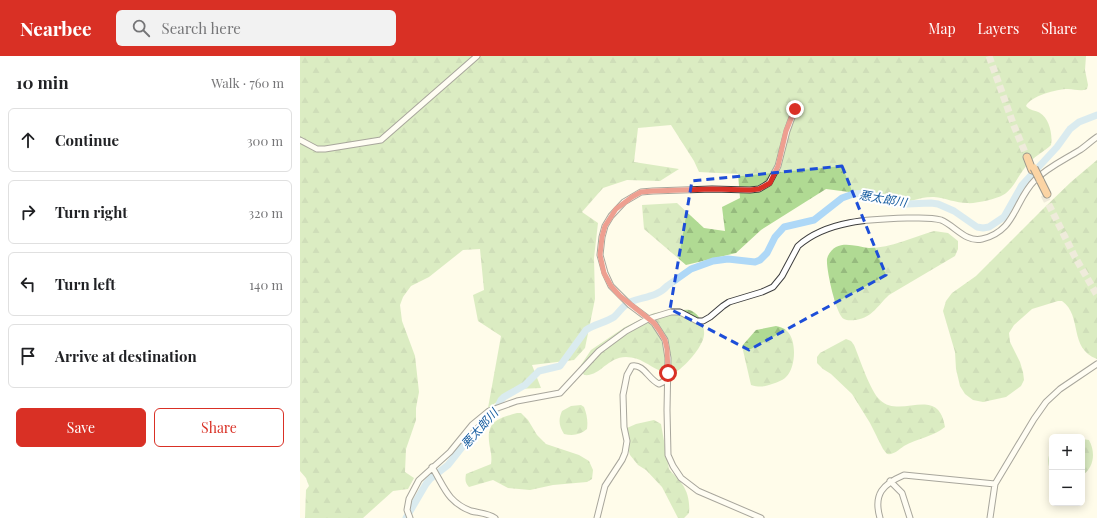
<!DOCTYPE html>
<meta charset="utf-8">
<style>
body{margin:0;font-family:"Playfair Display","Noto Sans JP",serif;background:#f2f2f2;color:#202124}
.controls{position:absolute;right:12px;bottom:12px;display:grid;overflow:hidden;border-radius:6px;box-shadow:0 2px 10px #0003}
.controls button{width:36px;height:36px;display:grid;place-items:center;padding:0;border:0;border-bottom:1px solid #e0e0e0;background:#fff;color:#202124;font:20px sans-serif}
.stop{position:absolute;width:12px;height:12px;margin:-9px;border:3px solid #d93025;border-radius:50%;background:#fff}
.stop.end{background:#d93025;border-color:#fff;box-shadow:0 1px 4px #0008}
.list{margin:0;padding:0;list-style:none}
h2{display:flex;justify-content:space-between;align-items:center;height:52px;margin:0;padding:0 16px;font-size:17px}
h2 small{font-size:13px;font-weight:400;color:#757577}
.list li{display:grid;grid-template-columns:26px 1fr auto;gap:12px;align-items:center;box-sizing:border-box;height:64px;margin:0 8px 8px;padding:0 8px;border:1px solid #e0e0e0;border-radius:6px}
.list b{display:block;font-size:15px;white-space:nowrap}
.list em{font-size:13px;font-style:normal;color:#757577}
.actions{display:flex;gap:8px;padding:12px 16px}
.actions a{flex:1;padding:9px 0;border:1px solid #d93025;border-radius:6px;text-align:center;font-size:14px;color:#d93025}
.actions .main{background:#d93025;color:#fff}
.icon{flex:none;width:22px;height:22px;fill:none;stroke:currentColor;stroke-width:2;stroke-linecap:round;stroke-linejoin:round}
.map{position:relative;flex:none;width:797px;height:462px;overflow:hidden}
header{display:flex;align-items:center;gap:24px;box-sizing:border-box;height:56px;padding:0 20px;background:#d93025;color:#fff}
header strong{font-size:19px}
nav{display:flex;gap:22px;margin-inline-start:auto;font-size:14px}
.search{width:280px;height:36px;background:#f2f2f2;display:flex;align-items:center;gap:10px;box-sizing:border-box;padding:0 14px;border-radius:6px;color:#757577;font-size:15px}
main{display:flex}
aside{flex:1;background:#fff}
.map>svg:first-child{display:block}
.forest{fill:url(#forest-firs)}
.lines{fill:none;stroke-linecap:round;stroke-linejoin:round}
.river{stroke:#aed8f7;stroke-width:7}
.highway-tunnel{stroke:#dbd8c9;stroke-width:7;stroke-dasharray:7 3.5;stroke-linecap:butt}
.minor-casing{stroke:#3f3f3f;stroke-width:7}
.highway-casing{stroke:#1d1d1d;stroke-width:9}
.minor{stroke:#fff;stroke-width:5}
.highway{stroke:#f7a550;stroke-width:7}
.highway-bridge-casing{stroke:#1d1d1d;stroke-width:9;stroke-linecap:butt}
.highway-bridge{stroke:#f7a550;stroke-width:7}
.route{stroke:#d93025;stroke-width:5}
.marked{fill:none;stroke:#1d4ed8;stroke-width:3;stroke-dasharray:8 5;stroke-linejoin:round}
.labels{text-anchor:middle;dominant-baseline:central;stroke-width:4;stroke-linejoin:round;paint-order:stroke}
.water-label{font-size:12px;font-style:italic;fill:#145b9f;stroke:#fff}
</style>
<header>
<strong>Nearbee</strong>
<div class="search"><svg class="icon" aria-label="search" viewBox="0 0 24 24"><circle cx="10" cy="10" r="6"/><path d="M15 15l6 6"/></svg>Search here</div>
<nav><a>Map</a><a>Layers</a><a>Share</a></nav>
</header>
<main>
<aside>
<h2>10 min<small>Walk · 760 m</small></h2>
<ul class="list">
<li><svg class="icon" aria-label="ahead" viewBox="0 0 24 24"><path d="M12 20V5M6 11l6-6 6 6"/></svg><div><b>Continue</b></div><em>300 m</em></li>
<li><svg class="icon" aria-label="right" viewBox="0 0 24 24"><path d="M7 20v-9h11M14 6l5 5-5 5"/></svg><div><b>Turn right</b></div><em>320 m</em></li>
<li><svg class="icon" aria-label="left" viewBox="0 0 24 24"><path d="M17 20v-9H6M10 6l-5 5 5 5"/></svg><div><b>Turn left</b></div><em>140 m</em></li>
<li><svg class="icon" aria-label="arrive" viewBox="0 0 24 24"><path d="M6 21V4h12l-3 4 3 4H6"/></svg><div><b>Arrive at destination</b></div></li>
</ul>
<div class="actions"><a class="main">Save</a><a>Share</a></div>
</aside>
<div class="map">
<svg width="797" height="462" viewBox="0 0 797 462">
<defs>
<pattern id="forest-firs" width="22" height="20" patternUnits="userSpaceOnUse"><rect width="22" height="20" fill="#b0da93"/><path d="M5 1l3.5 6h-7zM16 11l3.5 6h-7z" fill="#96ba7e"/></pattern>
</defs>
<rect width="100%" height="100%" fill="#fffcea"/>
<path class="forest" d="M0,0h786l-1,14 3,15 -1,4c-7,3 -12,0 -19,0 -11,0 -38,7 -42,17 4,5 9,4 14,7 9,5 13,22 11,32 -6,6 -15,10 -21,17 -10,9 -16,27 -27,33 -7,4 -28,9 -36,8 -11,0 -22,-5 -33,-6 -22,-1 -42,17 -62,-2l-46,-6 -65,41 -25,23 -50,12 -42,-36 -2,-24 35,-2 27,25 21,3 -3,-24 18,-9 -2,-24 -39,-2 -5,-11 -23,-36 -33,3 -4,34 45,7 -19,12 -33,-1 -24,8 -21,24 16,11 -4,35 1,41 -10,49 -11,12 -42,5 9,23 -25,1 -28,19 13,-72 -23,-15 -5,-26 11,-5 -4,-41 -17,1 -34,27 -18,9 -8,11 -3,8 2,16 13,35 4,36 -3,16v12l-10,29 -1,23 9,6 -6,11 -15,2 -30,27h-58l1,-28 3,-4 -3,-8 -6,-7z
M797,104v199c-29,-11 -14,-43 -35,-58h-4l-26,8 -18,16 -5,8 1,9 10,20 3,10 1,8 -3,6 -15,11 -23,5 -10,-2 -8,-6 -5,-8 -4,-17 -1,-17 -12,-41 3,-10 6,-8 24,-17 69,-69 26,-25z
M634,175l14,2 10,8v8l-3,7 -66,39c-11,10 -16,22 -33,25 -3,0 -9,1 -12,-1 -8,-4 -18,-50 -17,-60 1,-5 5,-10 9,-12 10,-5 23,0 33,1 22,0 44,-11 65,-17z
M380,254c4,0 9,-1 12,1 8,4 13,15 12,24 -1,12 -20,33 -31,39 -4,-2 -8,-2 -12,-3 -13,-5 -20,-14 -35,-14 -19,0 -26,20 -42,18l-3,-5v-5l10,-15 34,-23 29,-14z
M476,270c4,1 8,2 11,5 10,9 9,37 -1,46 -4,4 -11,6 -17,8 -6,2 -11,2 -18,0l-9,-39 14,-16z
M546,283l5,2 3,4c6,14 16,46 26,55 21,20 58,-16 65,27 -10,9 -29,12 -41,19 -6,4 -10,9 -17,8l-4,-5 -13,-26 -18,-29 -21,-20 -8,-5 -6,-6v-6l3,-4z
M281,349l3,2c3,8 4,14 3,22 -7,6 -14,7 -23,5 -5,-8 -6,-14 -2,-23l9,-5z
M217,357h4l7,7 9,15 9,9 33,11 10,6 4,9 -1,9 -5,3 -34,3 -23,5 -22,-2 -15,-8 -24,7c-4,-4 -4,-8 -3,-13l25,-10c1,-6 0,-11 -1,-16 -5,-26 6,-29 27,-35z
M354,364l7,4 8,45c4,6 10,9 13,15 6,8 8,19 7,29l-5,5h-6l-16,-31 -16,-17 -8,-5 -8,-10 -5,-16 2,-11 9,-4z
M782,383l7,1c7,13 5,27 -7,36z
M752,394v24c-4,-7 -6,-17 0,-24z"/>
<g class="lines">
<path class="river" d="M106,462l20,-34 4,-5 18,-14 22,-28 25,-24 6,-13 3,-3 21,-12 14,-14 21,-5 26,-36c8,-6 19,-7 28,-13 6,-5 9,-12 16,-15 11,-5 28,-5 37,-16l24,-17 22,-8 15,-2 27,3 5,-2 7,-7 8,-16 9,-10 30,-7 28,-22 11,-4 15,-1 20,9 6,1 13,1 24,-1 7,1 16,7 23,16 6,1 6,-1 15,-10 18,-32 35,-38 13,-18 9,-7 18,-7"/>
<path class="highway-tunnel" d="M689,0l25,70 13,31
M744,139l31,62 22,38"/>
<g class="minor-casing">
<path id="minor" d="M0,84l17,9h8l56,-9 96,-84
M132,411c12,19 15,35 39,44 8,2 17,2 24,7
M590,425l12,12 8,25
M110,462l-3,-8 2,-11 10,-19 31,-28 22,-27 17,-14 28,-10 43,-8 39,-42 27,-20 22,-12 23,-7h9l17,9h6l7,-4 13,-11 6,-4 33,-10 11,-5 9,-11 16,-30c29,-26 74,-27 110,-28 11,0 23,-1 33,2 13,5 25,23 41,19 34,-8 32,-38 53,-59 13,-13 29,-20 45,-30 6,-4 11,-9 17,-13
M297,462l8,-32 17,-26 3,-7 2,-12 -3,-14 -1,-32 4,-20 5,-9c12,-2 16,13 27,18l4,-2 4,-8
M461,462l-63,-27 -17,-13 -8,-12 -5,-11 -1,-45 1,-52 -3,-18 -11,-17 -24,-18 -19,-19 -6,-13 -5,-18 2,-18 3,-11 6,-10 13,-14 17,-10 12,-1 59,-2 38,1 9,-1 10,-6 9,-17 9,-35 8,-22
M580,462c-7,-24 3,-34 24,-43l91,9
M690,462l5,-34 39,-65 12,-17 14,-13 37,-25"/>
</g>
<g class="highway-casing">
<path id="highway" d="M727,101l5,13
M740,124l7,14"/>
</g>
<use href="#minor" class="minor"/>
<use href="#highway" class="highway"/>
<g class="highway-bridge-casing">
<path id="highway-bridge" d="M734,112l6,12"/>
</g>
<use href="#highway-bridge" class="highway-bridge"/>
</g>
<g class="lines">
<path class="route" d="M368,317l-1,-24 -2,-9 -6,-10 -5,-7 -34,-27 -9,-10 -7,-13 -4,-18 2,-18 3,-11 11,-17 16,-12 9,-5 12,-1 59,-2 38,1 9,-1 11,-6 8,-17 8,-35 9,-22"/>
</g>
<path d="M0 0H797V462H0ZM542,110l44,109 -137,75 -79,-41 22,-128z" fill="#fffcea" fill-opacity=".55" fill-rule="evenodd"/>
<path class="marked" d="M542,110l44,109 -137,75 -79,-41 22,-128z"/>
<g class="labels">
<g class="water-label">
<text transform="translate(583 142) rotate(10)">悪太郎川</text>
<text transform="translate(179 372) rotate(-48)">悪太郎川</text>
</g>
</g>
</svg>
<div class="controls">
<button>+</button>
<button>−</button>
</div>
<div class="stop" style="left:368px;top:317px"></div>
<div class="stop end" style="left:495px;top:53px"></div>
</div>
</main>
